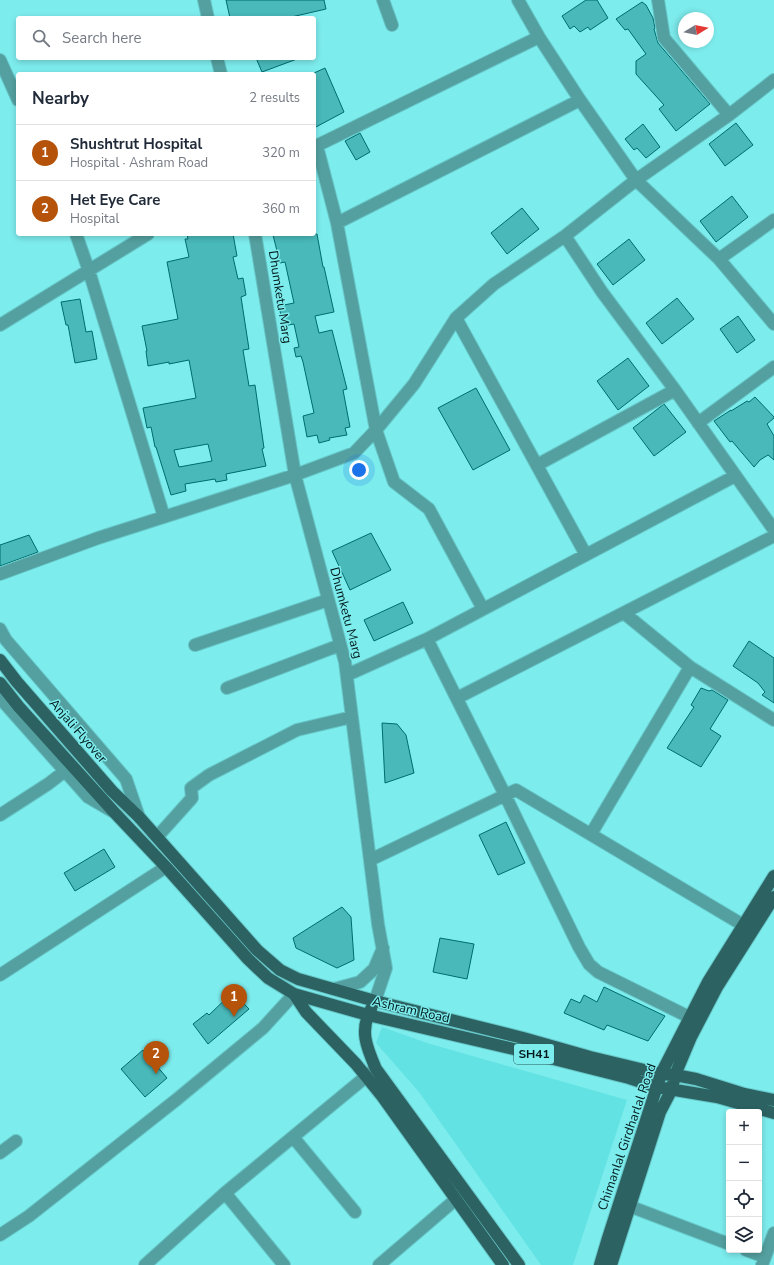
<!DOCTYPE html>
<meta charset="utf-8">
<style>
body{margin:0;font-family:"Nunito Sans",sans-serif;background:#f2f2f3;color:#1f2937}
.controls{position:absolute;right:12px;bottom:12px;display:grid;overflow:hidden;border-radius:4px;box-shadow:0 2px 6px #0003}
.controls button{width:36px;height:36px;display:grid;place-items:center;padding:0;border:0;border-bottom:1px solid #e0e1e3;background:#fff;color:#1f2937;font:20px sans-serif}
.compass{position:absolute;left:678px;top:12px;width:36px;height:36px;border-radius:50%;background:#fff;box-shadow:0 2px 6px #0003;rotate:80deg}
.you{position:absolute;left:359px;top:470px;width:14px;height:14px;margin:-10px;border:3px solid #fff;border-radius:50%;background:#1a73e8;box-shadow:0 0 0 6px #1a73e833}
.badge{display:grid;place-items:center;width:26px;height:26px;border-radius:50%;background:#b45309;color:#fff;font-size:13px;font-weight:700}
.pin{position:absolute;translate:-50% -33px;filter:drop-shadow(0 1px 2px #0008)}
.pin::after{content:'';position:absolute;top:21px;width:14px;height:12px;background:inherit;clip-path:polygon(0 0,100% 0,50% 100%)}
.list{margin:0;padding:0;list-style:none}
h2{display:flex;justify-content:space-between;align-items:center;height:52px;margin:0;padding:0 16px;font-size:17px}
h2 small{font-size:13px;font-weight:400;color:#747a83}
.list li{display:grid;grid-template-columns:26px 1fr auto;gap:12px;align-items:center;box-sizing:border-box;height:56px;padding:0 16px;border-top:1px solid #e0e1e3}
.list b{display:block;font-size:15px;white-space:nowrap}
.list p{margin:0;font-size:13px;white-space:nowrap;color:#747a83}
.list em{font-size:13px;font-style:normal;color:#747a83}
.icon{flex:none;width:22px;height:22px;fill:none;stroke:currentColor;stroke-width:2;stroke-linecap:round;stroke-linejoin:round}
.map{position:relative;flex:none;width:774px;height:1265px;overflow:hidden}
.search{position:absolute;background:#fff;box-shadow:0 2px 6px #0003;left:16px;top:16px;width:300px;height:44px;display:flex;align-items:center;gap:10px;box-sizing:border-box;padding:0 14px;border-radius:4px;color:#747a83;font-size:15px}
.panel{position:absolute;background:#fff;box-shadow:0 2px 6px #0003;left:16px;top:72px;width:300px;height:164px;border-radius:4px}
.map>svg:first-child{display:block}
.built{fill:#63e2e4}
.building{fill:#49b9ba;stroke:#006c6d;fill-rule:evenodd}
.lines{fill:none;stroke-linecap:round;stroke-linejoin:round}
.minor-casing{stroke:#67c6c7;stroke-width:14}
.major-casing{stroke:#67c6c7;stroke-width:14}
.minor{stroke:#54a0a0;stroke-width:12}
.major{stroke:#2c6262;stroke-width:12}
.labels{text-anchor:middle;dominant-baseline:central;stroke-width:3;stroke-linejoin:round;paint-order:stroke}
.shield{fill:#7deced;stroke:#27595a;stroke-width:1}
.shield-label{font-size:12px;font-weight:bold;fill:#021a1b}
.street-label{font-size:13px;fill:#021a1b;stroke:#7deced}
</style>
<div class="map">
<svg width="774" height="1265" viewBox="0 0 774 1265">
<rect width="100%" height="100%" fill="#7deced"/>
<path class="built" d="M382,1027l45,16 200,57 -54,165h-32l-122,-173 -43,-49z"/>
<path class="building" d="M226,0h98l2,9 -39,9h-57z
M586,0h11l11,18 -18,12 -2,-3 -8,5 -6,-6 -4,3 -8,-13z
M642,2l4,3 7,13 2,10 -1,1 4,14 52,61 -34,27 -17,-22 5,-4 -28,-31v-13l10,-7 -18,-25 -3,1 -9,-11z
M256,58h41v1l-35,13z
M325,68l19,44 -30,16v-55z
M736,123l17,22 -28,21 -16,-22z
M643,124l17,23 -14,11 -9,-10 -3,2 -9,-11z
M360,133l10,19 -14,8 -11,-19z
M732,196l16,21 -32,25 -16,-21z
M522,208l17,21 -32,25 -16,-21z
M187,234h46l4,22 -4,1 5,22 5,-1 3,17 -5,2 8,52 -6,1 6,36 6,-1 9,63 -2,1 4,17 -40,8 1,6 -11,2 -1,-3 -30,5 1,7 -15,4 -15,-48h-1l-4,-20 -4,1 -4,-20 53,-10 -7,-38 -20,4v-2l-21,4 -2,-15h1l-5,-25 36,-7 -11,-57 22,-5 -4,-18h3zM208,444l4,17 -33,6 -5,-17z
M278,234h39l6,33h1l10,45 -19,4 4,17 13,-3 15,59 -4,1 7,37 -5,1 2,7 -18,3 1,2 -11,3 -2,-8 -10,2 -4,-21 11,-3 -11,-51 -2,-6 -5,1 -2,-9 5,-1 -5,-23 -11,2 -4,-20 15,-3 -9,-41 -5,1 -7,-28z
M629,239l16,21 -32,25 -16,-21z
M677,298l17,21 -32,25 -16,-21z
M80,299l6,33 6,-1 5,28 -22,4 -7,-38h-2l-5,-23z
M738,316l17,24 -18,13 -17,-24z
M628,358l21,28 -31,24 -21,-29z
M476,388l34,62 -37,20 -35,-62z
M755,397l19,20v1l-7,6 7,12v24l-6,-5 -8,5 -6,7 -22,-26 -2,1 -16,-21 17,-11v1l16,-10 2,1z
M664,404l22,28 -32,24 -21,-28z
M371,533l20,37 -41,20 -18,-39z
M29,535l9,17 -38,14v-21z
M403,602l10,21 -39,18 -10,-21z
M749,641l25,17v45l-12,-8 3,-3 -7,-9 -25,-17z
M701,688l8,3 3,-1 16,10 -18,29 11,7 -20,31 -34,-19 27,-41 -3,-2z
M382,723l15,1 9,11 8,38 -29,10z
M506,822l19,41 -27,12 -19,-40z
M104,849l11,18 -40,24 -11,-18z
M342,907l9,10 3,43 -17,8 -41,-20 -3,-10z
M440,938l34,6 -7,35 -34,-7z
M604,987l61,29 -17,25 -41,-16 -3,5 -40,-17 7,-14 9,4 4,-8 13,7z
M233,992l16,17 -41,35 -15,-20 14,-11 2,2z
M143,1050l24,28 -22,19 -24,-28z"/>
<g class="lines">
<g class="minor-casing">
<path id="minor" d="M204,0l4,18
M383,0l9,25
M518,0l21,37 41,63 56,80 83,79 55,65
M658,0l6,38 65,77
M217,58l4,16
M0,60l18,40
M317,146l20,77 39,207 18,52 35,27 54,100
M314,147l225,-110
M337,223l243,-123
M76,234l13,37 75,246
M255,234l40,241 50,187 33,262 8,44 -11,33
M565,236l37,56 73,98 99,140
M719,259l55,-39
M456,318l130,237
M0,325l148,-91
M698,423l76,-56
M537,465l138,-75
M0,574l98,-36 197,-63 59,-22 22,-23 38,-46 42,-66 38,-34 71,-48 71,-56 93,-65 45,-35
M624,613l66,54
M0,629l6,11 120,139 13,38
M195,645l133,-45
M347,675l80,-36
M227,688l113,-43
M0,698l88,99 24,14
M457,698l317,-162
M0,815l48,-31 17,-13
M591,834l99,-167 84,53
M157,837l35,-39 -1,-10 18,-13 88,-45 55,-13
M370,860l146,-70 227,135
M0,975l166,-108
M334,989l26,-7 14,-13 9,-21
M689,1017l-91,-45 -9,-8 -10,-17 -74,-152 -78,-156 308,-163
M293,1137l62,75
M0,1153l16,-12
M225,1193l59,72
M629,1206l100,38
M0,1235l29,-19 147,-116 87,-72 31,-34
M746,1250l19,7
M145,1265l80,-72 149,-123
M379,1265l76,-65
M762,1265l12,-32"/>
</g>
<g class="major-casing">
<path id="major" d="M0,660l17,22 95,109 27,26 118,133 23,20 18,9 77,22 148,37 67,19 71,17 14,1 21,4 48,15 30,6
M0,683l19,24 94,104 53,56 82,92 20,19 26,16 74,21 150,35 111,28 28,9 60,10 57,16
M294,994l12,18 50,52 26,32 121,169
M371,1009c-12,22 -4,39 5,60l143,196
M600,1265l8,-27 53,-164 47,-92 66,-106
M611,1265l49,-153 12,-23 3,-14 16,-38 26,-50 57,-90"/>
</g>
<use href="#minor" class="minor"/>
<use href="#major" class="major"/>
</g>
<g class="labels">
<rect class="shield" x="514" y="1044" width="40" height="20" rx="3"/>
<g class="shield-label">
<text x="534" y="1054">SH41</text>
</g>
<g class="street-label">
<text transform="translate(280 297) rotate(81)">Dhumketu Marg</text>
<text transform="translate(346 613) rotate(75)">Dhumketu Marg</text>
<text transform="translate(78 731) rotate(49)">Anjali Flyover</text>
<text transform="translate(411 1010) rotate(13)">Ashram Road</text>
<text transform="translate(627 1137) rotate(-71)">Chimanlal Girdharlal Road</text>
</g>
</g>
</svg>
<div class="controls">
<button>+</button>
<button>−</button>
<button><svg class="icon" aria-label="locate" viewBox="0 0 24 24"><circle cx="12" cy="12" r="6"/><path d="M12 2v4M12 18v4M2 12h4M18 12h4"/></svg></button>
<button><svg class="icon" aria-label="layers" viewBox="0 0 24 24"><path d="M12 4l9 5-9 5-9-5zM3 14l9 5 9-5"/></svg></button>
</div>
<svg class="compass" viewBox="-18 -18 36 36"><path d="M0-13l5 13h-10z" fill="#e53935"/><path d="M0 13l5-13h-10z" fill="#747a83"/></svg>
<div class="you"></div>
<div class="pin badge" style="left:234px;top:1017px">1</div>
<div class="pin badge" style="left:156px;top:1074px">2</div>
<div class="search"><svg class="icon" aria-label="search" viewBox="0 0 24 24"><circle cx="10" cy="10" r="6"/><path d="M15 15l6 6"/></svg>Search here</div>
<section class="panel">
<h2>Nearby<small>2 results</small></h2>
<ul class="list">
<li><span class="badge">1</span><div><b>Shushtrut Hospital</b><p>Hospital · Ashram Road</p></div><em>320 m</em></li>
<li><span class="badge">2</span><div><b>Het Eye Care</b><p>Hospital</p></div><em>360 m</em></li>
</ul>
</section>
</div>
